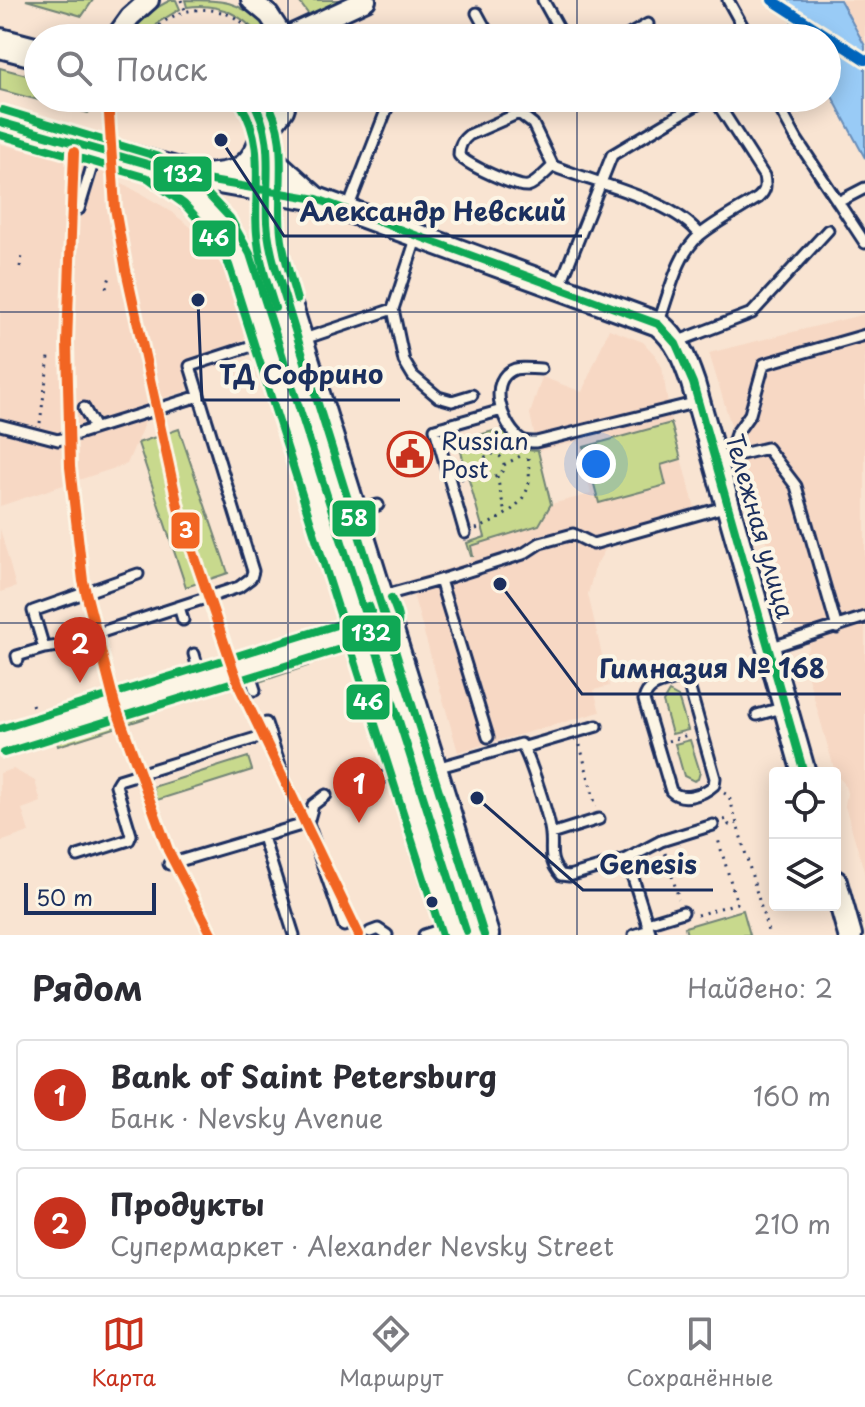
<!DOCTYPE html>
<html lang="ru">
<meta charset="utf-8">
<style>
body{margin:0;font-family:"Playpen Sans",sans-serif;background:#f7f7f7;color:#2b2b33}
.controls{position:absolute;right:24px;bottom:24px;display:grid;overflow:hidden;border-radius:8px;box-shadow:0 4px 20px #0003}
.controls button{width:72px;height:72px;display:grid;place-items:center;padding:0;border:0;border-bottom:2px solid #e1e1e2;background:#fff;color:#2b2b33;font:40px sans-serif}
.scale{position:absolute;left:24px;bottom:20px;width:132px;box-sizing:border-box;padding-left:8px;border:4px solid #1b2f5e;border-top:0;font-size:22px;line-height:28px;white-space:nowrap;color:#1b2f5e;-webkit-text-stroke:6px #fcf5e5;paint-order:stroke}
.you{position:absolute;left:596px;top:464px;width:28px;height:28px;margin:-20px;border:6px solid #fff;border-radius:50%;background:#1a73e8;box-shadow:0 0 0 12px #1a73e833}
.badge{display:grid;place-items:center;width:52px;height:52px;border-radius:50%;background:#c8321e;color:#fff;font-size:26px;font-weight:700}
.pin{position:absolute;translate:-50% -66px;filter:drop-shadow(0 2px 4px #0008)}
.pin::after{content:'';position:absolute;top:42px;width:28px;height:24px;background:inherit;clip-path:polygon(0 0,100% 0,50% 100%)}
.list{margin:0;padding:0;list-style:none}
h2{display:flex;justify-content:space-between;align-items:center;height:104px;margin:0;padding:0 32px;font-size:34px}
h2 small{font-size:26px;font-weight:400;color:#7c7c81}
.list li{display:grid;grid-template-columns:52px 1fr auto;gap:24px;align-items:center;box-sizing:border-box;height:112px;margin:0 16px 16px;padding:0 16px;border:2px solid #e1e1e2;border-radius:8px}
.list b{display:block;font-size:30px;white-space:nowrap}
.list p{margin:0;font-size:26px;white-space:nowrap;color:#7c7c81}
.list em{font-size:26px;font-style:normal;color:#7c7c81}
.icon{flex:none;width:44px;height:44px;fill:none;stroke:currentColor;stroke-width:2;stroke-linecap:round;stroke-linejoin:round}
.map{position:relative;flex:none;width:865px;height:935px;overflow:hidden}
.search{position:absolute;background:#fff;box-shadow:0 4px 20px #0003;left:24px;right:24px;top:24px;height:88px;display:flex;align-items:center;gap:20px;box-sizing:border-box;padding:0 28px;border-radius:44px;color:#7c7c81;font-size:30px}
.sheet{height:360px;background:#fff}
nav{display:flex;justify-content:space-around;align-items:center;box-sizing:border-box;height:112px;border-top:2px solid #e1e1e2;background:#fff;font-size:22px;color:#7c7c81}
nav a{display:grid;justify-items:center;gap:4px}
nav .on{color:#c8321e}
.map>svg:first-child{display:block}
.built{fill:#f7d8c4}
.green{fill:#c8d98d;stroke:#728476;stroke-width:2}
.water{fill:#99cbf6;stroke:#678db9;stroke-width:2}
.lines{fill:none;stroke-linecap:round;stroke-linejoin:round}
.service-casing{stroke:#1b2f5e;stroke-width:15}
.minor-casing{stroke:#1b2f5e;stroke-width:24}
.tertiary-casing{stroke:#1b2f5e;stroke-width:28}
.primary-casing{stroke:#1b2f5e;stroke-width:34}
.path{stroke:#1b2f5e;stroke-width:3;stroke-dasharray:2 6;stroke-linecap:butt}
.service{stroke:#fcf5e5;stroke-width:9}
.minor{stroke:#fcf5e5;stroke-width:18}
.tertiary{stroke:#fcf5e5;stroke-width:22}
.primary{stroke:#fcf5e5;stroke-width:28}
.bus-1-casing{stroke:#fcf5e5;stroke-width:14}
.bus-2-casing{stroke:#fcf5e5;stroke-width:14}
.bus-3-casing{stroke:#fcf5e5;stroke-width:14}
.bus-1{stroke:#10a855;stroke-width:8}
.bus-2{stroke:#10a855;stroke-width:8}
.bus-3{stroke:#10a855;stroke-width:8}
.metro-1-casing{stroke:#fcf5e5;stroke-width:16}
.metro-2-casing{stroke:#fcf5e5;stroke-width:16}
.metro-1{stroke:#f26522;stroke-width:10}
.metro-2{stroke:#0065bd;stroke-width:10}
.grid{fill:none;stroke:#1b2f5e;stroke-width:2;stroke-opacity:0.55}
.bus-dot{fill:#1b2f5e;stroke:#fcf5e5;stroke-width:3}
.labels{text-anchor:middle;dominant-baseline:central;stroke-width:8;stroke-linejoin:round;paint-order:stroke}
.poi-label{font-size:24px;fill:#1b2f5e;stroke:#fcf5e5;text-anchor:start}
.street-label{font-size:24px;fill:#1b2f5e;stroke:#fcf5e5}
.leader{fill:none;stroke:#1b2f5e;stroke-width:3}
.callout-dot{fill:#1b2f5e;stroke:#fcf5e5;stroke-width:3}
.callout-label{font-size:26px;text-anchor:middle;font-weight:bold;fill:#1b2f5e;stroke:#fcf5e5;stroke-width:8;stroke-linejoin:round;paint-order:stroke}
.line-badge{stroke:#fcf5e5;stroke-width:3}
.badge-label{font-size:22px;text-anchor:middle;font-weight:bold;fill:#fff}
</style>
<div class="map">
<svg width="865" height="935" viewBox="0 0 865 935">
<rect width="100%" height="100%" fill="#f9e4d2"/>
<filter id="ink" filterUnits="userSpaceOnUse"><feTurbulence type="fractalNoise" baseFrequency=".0125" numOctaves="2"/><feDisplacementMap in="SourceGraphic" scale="16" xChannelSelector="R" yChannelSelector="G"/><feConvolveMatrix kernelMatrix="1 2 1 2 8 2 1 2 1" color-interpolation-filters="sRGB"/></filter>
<g filter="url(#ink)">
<path class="built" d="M840,0h25v46z
M0,144l92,22 74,42 35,27 25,33 21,71 -50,18 -10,34 -33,10 -27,63 -127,42z
M865,314v560l-20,-68 2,-13 -3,-10 -8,-8 -34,-119 7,-8 -6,-19 -11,-3 -83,-273z
M609,329l34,13 12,13 7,12 9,56 28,99 -93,26 -11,19 -7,27 21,92 -15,4 6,22 -142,40 -49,-172 58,-17 6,-7 -2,-10 60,-18 8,-3 12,-21 40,-10 -13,-53 -40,10 -8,-37 12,-37 40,15z
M0,529l16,58 -16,5z
M13,769l22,12 6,21 -19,7 7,23 -29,10v-69z"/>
<path class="green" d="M26,0h67l-11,16z
M171,0h5l4,9 -21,13 -12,16h-13c1,-17 22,-31 37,-38z
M185,0c36,0 55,0 80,26l-9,6c-19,-21 -41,-29 -69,-25z
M298,0h44l-33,15z
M0,68l38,10v20h59v6l-9,9 -88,-23z
M671,423l10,36 -20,6 5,20 -67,18 -15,-56z
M179,429l49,144 -42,14 -48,-144z
M493,431l3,2 9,-2c6,17 16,19 33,20l13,53 -12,21 -68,21 2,10h-2l-4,-13 18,-6 -27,-96z
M305,659l3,7 -49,16 -2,-7z
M669,692l9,5 10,33 -16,4 -9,-32z
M146,709l3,8 -91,29 -2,-8z
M690,740l10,32 -2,7 -4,2 -10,-5 -9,-32z
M248,757l4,13 -95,30 -4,-13z
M743,910l7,25h-63l-2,-8z"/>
<path class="water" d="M780,0h60l25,46v112l-38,-71v-49h-27z"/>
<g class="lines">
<g class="service-casing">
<path id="service" d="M543,0l21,38
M728,0l21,38
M477,13l13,24
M178,38c15,-8 27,-6 43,0
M624,38l24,-14
M774,98l23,42 41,62
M553,166c-7,6 -17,18 -25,20 -11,2 -63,-22 -69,-31 0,-9 3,-15 10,-20l50,-22 14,11 20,42c40,17 122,34 147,69
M865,188l-27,14 27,41
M79,209l17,-56
M347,211l44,-113
M417,236l-24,73 11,52 9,15 25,21 14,4 20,-6
M559,288l53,-133 89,-53 8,-2 7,1 48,75c2,10 2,15 -6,22 -19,12 -41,23 -58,37 -24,20 -31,61 -42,89
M301,340l92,-31
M676,342l76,-29 76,-83
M541,369c-8,0 -19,-2 -26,0 -28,10 -14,53 3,68 5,5 11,5 18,5l162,-40
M84,408l11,20
M0,425l58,15 141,-44
M742,454l25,-6 29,38 41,142
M714,460l14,-3 8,-23 14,-20 14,-50 101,-29
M355,512l23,-7
M465,533l-30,-104 67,-19
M138,574l-105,37 11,37 15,-2 180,-59 12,-9 2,-7 -63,-205 74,-24
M382,596l58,-16
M179,607l4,13
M769,648l96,-31
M194,654l7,25
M18,660l-1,-4 27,-8
M247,665l8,25
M676,679l8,1 5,6 26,92 -1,7c-11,10 -32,17 -43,6l-27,-91c3,-16 19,-17 32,-21z
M757,715l28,-8
M266,723l15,45
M488,737l-48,-157 83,-26 17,-11 33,-9 20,10 135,-38
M525,747l72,-21
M436,768l85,-24c8,10 29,76 30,90 2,17 -4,25 10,41l8,1 58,-17 34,-18 52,-16
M369,782l31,-10
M326,795l-13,10 -5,18 36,103
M551,834l48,-15
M263,837l31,98
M78,856l51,-16 2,-5 -15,-50 3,-5 150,-46
M627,859l24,76
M169,864l139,-41
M647,923l36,-11
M370,932l8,-3 9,6
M424,935l25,-8
M634,935l15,-5"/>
</g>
<g class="minor-casing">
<path id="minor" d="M251,0l18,15 15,23
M115,38l15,-21 19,-17
M284,38l82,-38
M266,134l18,-24 4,-12
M0,742l368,-115"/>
</g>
<g class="tertiary-casing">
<path id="tertiary" d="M268,156l48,43
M213,181l104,18 341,125c20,16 27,36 35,59l111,390
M835,882l15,53"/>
</g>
<g class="primary-casing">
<path id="primary" d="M0,43l38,10
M251,98c27,32 15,85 16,124 1,15 4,30 8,44l209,669
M0,122l200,57c38,-1 54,-7 66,-44
M153,167c41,29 73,57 92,105l210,663"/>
</g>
<path class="path" d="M181,0l4,10
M149,38c24,-38 83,-38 108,0
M20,267l2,-11
M106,288l4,-11
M130,293l3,-8
M40,423l9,-66
M482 465a11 11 0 1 1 22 0a11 11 0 1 1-22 0Z
M504,465l20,-11
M497,476l8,38
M461,479l23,-8
M476,529c20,-7 50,-23 53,-47 1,-8 -1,-18 -1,-26
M32,704l4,11
M668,741l20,-6
M580,745l16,62
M724,793l5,3 40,139
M724,820l3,-1 2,6 8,-2
M665,853l14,46
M697,915l40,-12 -20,-67"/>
<use href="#service" class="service"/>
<use href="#minor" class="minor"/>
<use href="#tertiary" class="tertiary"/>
<use href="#primary" class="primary"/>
<g class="bus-1-casing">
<path id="bus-1" d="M251,98c25,39 14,80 16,124 1,15 4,30 8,44l209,669
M0,122l200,57 117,20 341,125 18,20 17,39 111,390"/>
</g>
<g class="bus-2-casing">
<path id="bus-2" d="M241,105c25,39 12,85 16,129 2,25 10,49 18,74
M0,135l148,43 36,26 26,28 19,33 213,670
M4,753l388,-120c12,-9 4,-23 -1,-35"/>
</g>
<g class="bus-3-casing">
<path id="bus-3" d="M265,98c26,40 11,91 16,135 2,23 10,45 16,67
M3,110l156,47 42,30 29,31 20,36 216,677
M0,729l372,-115 -3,-8"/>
</g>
<use href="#bus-1" class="bus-1"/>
<use href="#bus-2" class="bus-2"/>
<use href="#bus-3" class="bus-3"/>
<g class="metro-1-casing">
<path id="metro-1" d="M108,98l7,110 11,62 53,241 60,175 120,249
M74,152l-7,191 3,124 13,114 32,124 53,145 44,85"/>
</g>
<g class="metro-2-casing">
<path id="metro-2" d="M772,0l93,60"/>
</g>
<use href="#metro-1" class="metro-1"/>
<use href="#metro-2" class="metro-2"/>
</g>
</g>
<path class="grid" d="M288,0v38M577,0v38M288,98v837M577,98v837M0,312h865M0,623h865"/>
<defs>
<g id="civic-ring" transform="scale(2.3)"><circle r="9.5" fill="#fcf5e5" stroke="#c8321e" stroke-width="1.5"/><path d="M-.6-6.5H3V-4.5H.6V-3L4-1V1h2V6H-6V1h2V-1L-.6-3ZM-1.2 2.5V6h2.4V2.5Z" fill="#c8321e"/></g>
</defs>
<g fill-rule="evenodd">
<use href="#civic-ring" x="410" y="454"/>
</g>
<circle class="bus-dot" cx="432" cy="902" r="7"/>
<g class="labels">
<g class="poi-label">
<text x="441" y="440">Russian<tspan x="441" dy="28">Post</tspan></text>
</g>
<g class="street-label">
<text transform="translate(761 526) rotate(74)">Тележная улица</text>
</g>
</g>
<path class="leader" d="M221 140L284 236H582M198 300L202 400H400M500 584L582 694H841M477 798L583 890H713"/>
<g class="callout-dot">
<circle cx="221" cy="140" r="8"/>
<circle cx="198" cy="300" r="8"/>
<circle cx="500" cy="584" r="8"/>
<circle cx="477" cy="798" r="8"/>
</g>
<g class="callout-label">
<text x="433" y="221">Александр Невский</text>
<text x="301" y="384">ТД Софрино</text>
<text x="712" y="678">Гимназия № 168</text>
<text x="648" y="874">Genesis</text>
</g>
<g class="line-badge">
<rect x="152" y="155" width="61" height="38" rx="8" fill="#10a855"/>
<rect x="191" y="219" width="46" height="39" rx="8" fill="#10a855"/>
<rect x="331" y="499" width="46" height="39" rx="8" fill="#10a855"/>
<rect x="170" y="511" width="31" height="39" rx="8" fill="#f26522"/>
<rect x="341" y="614" width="61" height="39" rx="8" fill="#10a855"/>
<rect x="345" y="683" width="46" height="38" rx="8" fill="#10a855"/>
</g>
<g class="badge-label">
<text x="183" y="182">132</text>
<text x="214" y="246">46</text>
<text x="354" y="526">58</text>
<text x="186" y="538">3</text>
<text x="371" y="641">132</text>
<text x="368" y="710">46</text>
</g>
</svg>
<div class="controls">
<button><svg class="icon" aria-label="locate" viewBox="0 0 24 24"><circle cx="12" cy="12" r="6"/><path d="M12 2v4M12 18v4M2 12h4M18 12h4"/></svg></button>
<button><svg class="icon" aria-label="layers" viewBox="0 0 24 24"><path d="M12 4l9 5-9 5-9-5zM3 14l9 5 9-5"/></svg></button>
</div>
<div class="scale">50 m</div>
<div class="you"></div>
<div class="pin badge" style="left:359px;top:823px">1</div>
<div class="pin badge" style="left:80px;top:683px">2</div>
<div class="search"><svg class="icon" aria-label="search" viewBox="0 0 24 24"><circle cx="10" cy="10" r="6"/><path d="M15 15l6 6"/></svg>Поиск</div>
</div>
<section class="sheet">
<h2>Рядом<small>Найдено: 2</small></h2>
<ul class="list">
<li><span class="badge">1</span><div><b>Bank of Saint Petersburg</b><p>Банк · Nevsky Avenue</p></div><em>160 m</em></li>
<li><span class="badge">2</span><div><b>Продукты</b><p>Супермаркет · Alexander Nevsky Street</p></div><em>210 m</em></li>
</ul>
</section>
<nav>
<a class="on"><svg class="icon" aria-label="map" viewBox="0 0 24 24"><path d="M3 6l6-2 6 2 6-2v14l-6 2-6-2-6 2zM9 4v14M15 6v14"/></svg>Карта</a>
<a><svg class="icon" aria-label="directions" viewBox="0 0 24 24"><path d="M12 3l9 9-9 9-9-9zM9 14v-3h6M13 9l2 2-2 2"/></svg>Маршрут</a>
<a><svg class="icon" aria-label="saved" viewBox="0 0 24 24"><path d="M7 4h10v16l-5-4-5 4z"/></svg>Сохранённые</a>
</nav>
